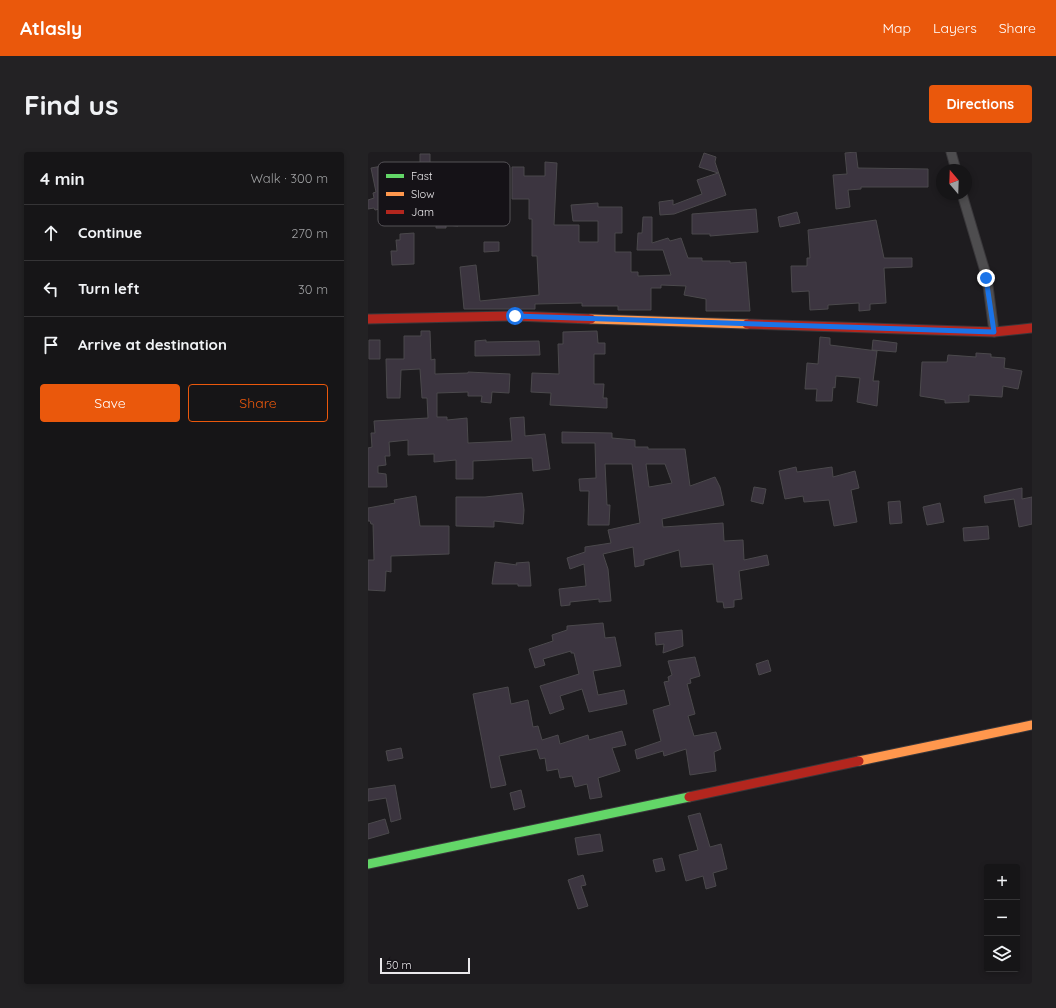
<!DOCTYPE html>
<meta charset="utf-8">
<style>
body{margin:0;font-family:Quicksand,sans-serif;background:#232224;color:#f1f3f6}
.controls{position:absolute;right:12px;bottom:12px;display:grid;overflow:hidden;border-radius:4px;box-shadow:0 2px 6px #0003}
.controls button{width:36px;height:36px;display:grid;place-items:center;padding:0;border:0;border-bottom:1px solid #353436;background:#161517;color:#f1f3f6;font:20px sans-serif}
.compass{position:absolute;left:568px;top:12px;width:36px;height:36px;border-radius:50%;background:#161517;box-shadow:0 2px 6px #0003;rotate:341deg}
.scale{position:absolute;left:12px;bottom:10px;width:90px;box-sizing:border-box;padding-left:4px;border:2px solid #eae8eb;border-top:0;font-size:11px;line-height:14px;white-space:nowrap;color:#eae8eb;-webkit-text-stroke:3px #151217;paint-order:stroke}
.stop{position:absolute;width:12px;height:12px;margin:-9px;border:3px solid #1a73e8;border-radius:50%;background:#fff}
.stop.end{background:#1a73e8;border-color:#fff;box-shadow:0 1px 4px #0008}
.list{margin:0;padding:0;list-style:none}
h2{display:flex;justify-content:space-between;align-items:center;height:52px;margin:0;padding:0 16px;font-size:17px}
h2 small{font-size:13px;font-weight:400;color:#9e9fa1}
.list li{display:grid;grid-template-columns:26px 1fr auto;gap:12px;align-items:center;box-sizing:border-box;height:56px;padding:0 16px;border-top:1px solid #353436}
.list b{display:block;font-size:15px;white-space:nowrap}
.list em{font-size:13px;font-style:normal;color:#9e9fa1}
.actions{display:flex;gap:8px;padding:12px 16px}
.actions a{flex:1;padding:9px 0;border:1px solid #ea580c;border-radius:4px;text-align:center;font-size:14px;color:#ea580c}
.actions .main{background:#ea580c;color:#fff}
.icon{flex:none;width:22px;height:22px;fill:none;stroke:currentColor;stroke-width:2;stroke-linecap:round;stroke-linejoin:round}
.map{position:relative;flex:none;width:664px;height:832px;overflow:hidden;border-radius:4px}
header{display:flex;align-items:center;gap:24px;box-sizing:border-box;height:56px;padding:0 20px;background:#ea580c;color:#fff}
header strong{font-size:19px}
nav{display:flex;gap:22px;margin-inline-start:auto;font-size:14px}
.intro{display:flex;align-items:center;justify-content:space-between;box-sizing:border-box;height:96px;padding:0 24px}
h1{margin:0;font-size:28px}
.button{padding:10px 18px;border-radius:4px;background:#ea580c;color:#fff;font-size:14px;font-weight:700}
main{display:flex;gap:24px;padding:0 24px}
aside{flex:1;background:#161517;border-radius:4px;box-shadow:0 2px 6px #0003}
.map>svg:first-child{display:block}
.building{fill:#3c3540;stroke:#4b494c;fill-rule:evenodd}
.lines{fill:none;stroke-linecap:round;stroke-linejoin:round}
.street-casing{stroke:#39373a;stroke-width:11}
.fast-casing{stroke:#39373a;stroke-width:11}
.slow-casing{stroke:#39373a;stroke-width:11}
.jam-casing{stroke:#39373a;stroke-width:11}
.street{stroke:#4e4d4f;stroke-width:9}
.fast{stroke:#63d668;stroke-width:9}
.slow{stroke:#ff974d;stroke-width:9}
.jam{stroke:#b3261e;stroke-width:9}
.route{stroke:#1a73e8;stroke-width:5}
.key{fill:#151217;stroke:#555257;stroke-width:1}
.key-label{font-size:11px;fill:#eae8eb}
</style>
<header>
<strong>Atlasly</strong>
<nav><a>Map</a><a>Layers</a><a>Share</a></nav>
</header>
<div class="intro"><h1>Find us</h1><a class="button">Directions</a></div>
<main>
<aside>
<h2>4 min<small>Walk · 300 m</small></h2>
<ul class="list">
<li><svg class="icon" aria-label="ahead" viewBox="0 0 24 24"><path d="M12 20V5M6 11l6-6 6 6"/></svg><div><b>Continue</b></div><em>270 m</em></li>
<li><svg class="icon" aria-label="left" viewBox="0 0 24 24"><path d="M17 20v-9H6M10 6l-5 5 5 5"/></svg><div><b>Turn left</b></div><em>30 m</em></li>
<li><svg class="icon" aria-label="arrive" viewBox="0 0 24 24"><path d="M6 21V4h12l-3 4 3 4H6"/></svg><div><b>Arrive at destination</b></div></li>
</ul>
<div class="actions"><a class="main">Save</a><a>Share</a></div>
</aside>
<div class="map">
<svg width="664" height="832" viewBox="0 0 664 832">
<rect width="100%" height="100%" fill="#1e1c1f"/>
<path class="building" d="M488,0l2,16 70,1v18h-67v2l-13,1 2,17 -14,2 -3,-34 14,-1 -2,-21z
M336,1l12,4 -1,5 11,33 -52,19 -14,1 -1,-13 14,-2v5l29,-11 -5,-14 21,-7 -19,-6z
M52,2h10v10h-10z
M177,10l12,1 -3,62h25v17h19v-21h-25l-2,-16 27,-2v4h24v26h-7v19h16v20h7v4l33,-1 -8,-25h-26l1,-17h4l1,-16h9v26l16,-5 2,3 11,-3 7,20h14v3h28v2l16,-1 4,49h-44v-12l-22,-4 2,-9 -25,-1v3h-10v22h-33v-4h-36v-3l-47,1v5h-71l-4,-42 16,-2 4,36 59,-6 -2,-39h-5v-37h-3v-20h-17v-32h12v9h21z
M14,14l10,42 -11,3 -1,-2 -5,1 -1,-2 -6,1v-9l6,-2 -1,-5 3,-1 -5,-24z
M108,41h18v20h12v10h-48v3l-12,-1v3h-10l1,-21 40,2z
M388,57l2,23 -48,4v-2h-18v-20z
M429,60l3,11 -20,4 -2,-10z
M508,68l8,38h28v9l-28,1 2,35 -16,1v6l-11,1v-8l-31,2v4l-18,1 -1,-19 -17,1 -1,-26h16v-8h3l-2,-28z
M46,81v31l-22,1 -1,-14h6l-1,-11h4v-6z
M116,90h15v9l-15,1z
M53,179h9l1,29 4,-1v15l33,-1v-1l42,2 -1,19 -17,-1 -1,11 -10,-1 1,-6h-14v-4l-31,1v24h10v3l20,-2 1,25 44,-2 -2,-23 14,-1 1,19 20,-2 5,35 -17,2 -1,-13 -59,3v18h-17v-19l-22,2v-8l-26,1v-15l-19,2 1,14h-5l1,9 -8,1v7l8,1 1,13h-19v-39l4,-1 -1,-14h4l-1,-12 54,-3 -1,-20h-5l-2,-29 -19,1 -1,28h-13l-1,-39h18v-23h17z
M229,179l1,12h7v11h-11v30h10l-1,14h4v10l-57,-3 1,-12 -20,-1 1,-19 27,1 -1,-30h5v-12z
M452,185l10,1v7l47,6 -4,30h6l-2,25 -20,-4 3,-24 -24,-2 -1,12 -2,-1 -1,14h-16l1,-12h-12l2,-26 11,1z
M1,188h11v19h-11z
M118,188v2l53,-1 1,14 -65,1v-15z
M505,188l24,3 -1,9 -24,-2z
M608,201l15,1v3l14,1 -1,10 18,3 -4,18 -15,-3 -1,11 -33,-2v7l-24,1v-3l-25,-4 2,-34h25l1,-7 28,2z
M194,280l50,1v5l23,2v7h13v2h37l5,37 25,-9 5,10 4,18 -62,14 1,8 60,-4 1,18 19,-1 1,20 23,-5 2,10 -30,6 3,28 -8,1v7l-10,1 -1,-6h-6l-4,-38 -32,3 -2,-17 -35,10v5l-9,2 -2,-20 -30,7 5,15 3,32 -12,1v-3l-29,3v3l-9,1 -2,-17 27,-3 -2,-22 -14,5 -3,-11 18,-6v-5l26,-4 -3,-13 32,-7 -8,-59h-27l2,41h3l-1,20h-21l1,-34h-9l-1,-12 17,-1 -1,-35h-33zM278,312h19l7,19 -23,4z
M428,315l1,5 35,-5 1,10 22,-6 4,17 -8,2 6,32 -23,4 -5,-26 -25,2 -1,-6 -18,3 -6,-28z
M386,335l12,2 -3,15 -12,-3z
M654,336v11l10,-2v27l-4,1 -9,2 -5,-28 -29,4 -1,-7z
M154,341l2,17 -1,14 -29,-3v6l-38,-1v-29h29z
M48,344l4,30h29v28l-58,2v16l-5,-1 -1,20 -17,-1v-30h6l-1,-36h-2l-1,-3h-2v-13l27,-5 -1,-3z
M532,349l2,22 -12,1 -2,-22z
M572,351l4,19 -17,3 -4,-18z
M620,374l1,13 -25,2 -1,-13z
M127,410l22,3 -1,-2 13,-1 2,24h-13v-2h-26z
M235,471l2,15 10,-1 6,29 -28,5 5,24 26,-5 3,14 -38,8 -7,-23 -22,7 4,13 -14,5 -10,-28 39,-12 -5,-21h-3v-2l-28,8 2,6 -10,3 -6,-19 24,-8 -1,-6 15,-5v-4z
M314,478l1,16 -20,7 1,-9 -8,1 -1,-12z
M327,505l5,19 -10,3 1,4 -4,1 8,30 -7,2 6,20 22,-4 5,17 -7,3 2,19 -26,4 -4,-26 -22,7 -1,-5 -26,8 -2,-9 26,-9 -8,-31 17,-5 -6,-23 5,-1 -1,-4 4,-2 -4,-14z
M400,508l3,11 -12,4 -3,-11z
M140,535l3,17 17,-4 5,27 5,-1 4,14 16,-5 2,9 28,-9 1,5 33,-9 4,14 -14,3 8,23 -22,7 4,19 -12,2 -3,-15 -12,3 -3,-11 -12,2 -2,-9 -11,2 -2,-13 -5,1 -3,-10 -38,7 7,29 -15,3 -18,-94z
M33,596l2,10 -15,3 -2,-10z
M27,633l6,34 -10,3 -5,-24 -18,3v-12z
M153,638l4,17 -11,3 -4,-17z
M332,661l10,34 11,-3 6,25 -14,4 3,13 -10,3 -3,-13 -17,5 -7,-26 19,-5 -10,-34z
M17,667l4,14 -21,6v-15z
M232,682l3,17 -25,4 -3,-17z
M294,706l3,12 -9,2 -3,-12z
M215,723l3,10 -5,1 7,20 -10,3 -10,-29z"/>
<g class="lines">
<g class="street-casing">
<path id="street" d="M583,0l5,18
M594,42l25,84 7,54"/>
</g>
<g class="fast-casing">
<path id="fast" d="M0,712l321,-67"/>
</g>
<g class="slow-casing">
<path id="slow" d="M223,167l156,5
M491,609l173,-36"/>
</g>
<g class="jam-casing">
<path id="jam" d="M0,167l147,-3 76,3
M379,172l247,8 38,-4
M321,645l170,-36"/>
</g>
<use href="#street" class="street"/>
<use href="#fast" class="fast"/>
<use href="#slow" class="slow"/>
<use href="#jam" class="jam"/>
</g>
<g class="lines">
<path class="route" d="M147,164l479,16 -8,-54"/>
</g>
<rect x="10" y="10" width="132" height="64" rx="6" class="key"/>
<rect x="18" y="22" width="18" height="4" fill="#63d668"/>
<rect x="18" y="40" width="18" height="4" fill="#ff974d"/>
<rect x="18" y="58" width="18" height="4" fill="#b3261e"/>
<g class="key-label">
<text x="43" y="28">Fast</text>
<text x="43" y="46">Slow</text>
<text x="43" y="64">Jam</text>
</g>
</svg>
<div class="controls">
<button>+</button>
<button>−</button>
<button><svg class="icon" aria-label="layers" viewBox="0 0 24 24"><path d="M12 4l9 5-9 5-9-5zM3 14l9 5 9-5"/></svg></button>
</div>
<svg class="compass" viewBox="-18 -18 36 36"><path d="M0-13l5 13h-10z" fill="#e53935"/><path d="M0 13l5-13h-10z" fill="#9e9fa1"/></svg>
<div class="scale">50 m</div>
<div class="stop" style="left:147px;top:164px"></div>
<div class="stop end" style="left:618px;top:126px"></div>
</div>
</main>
